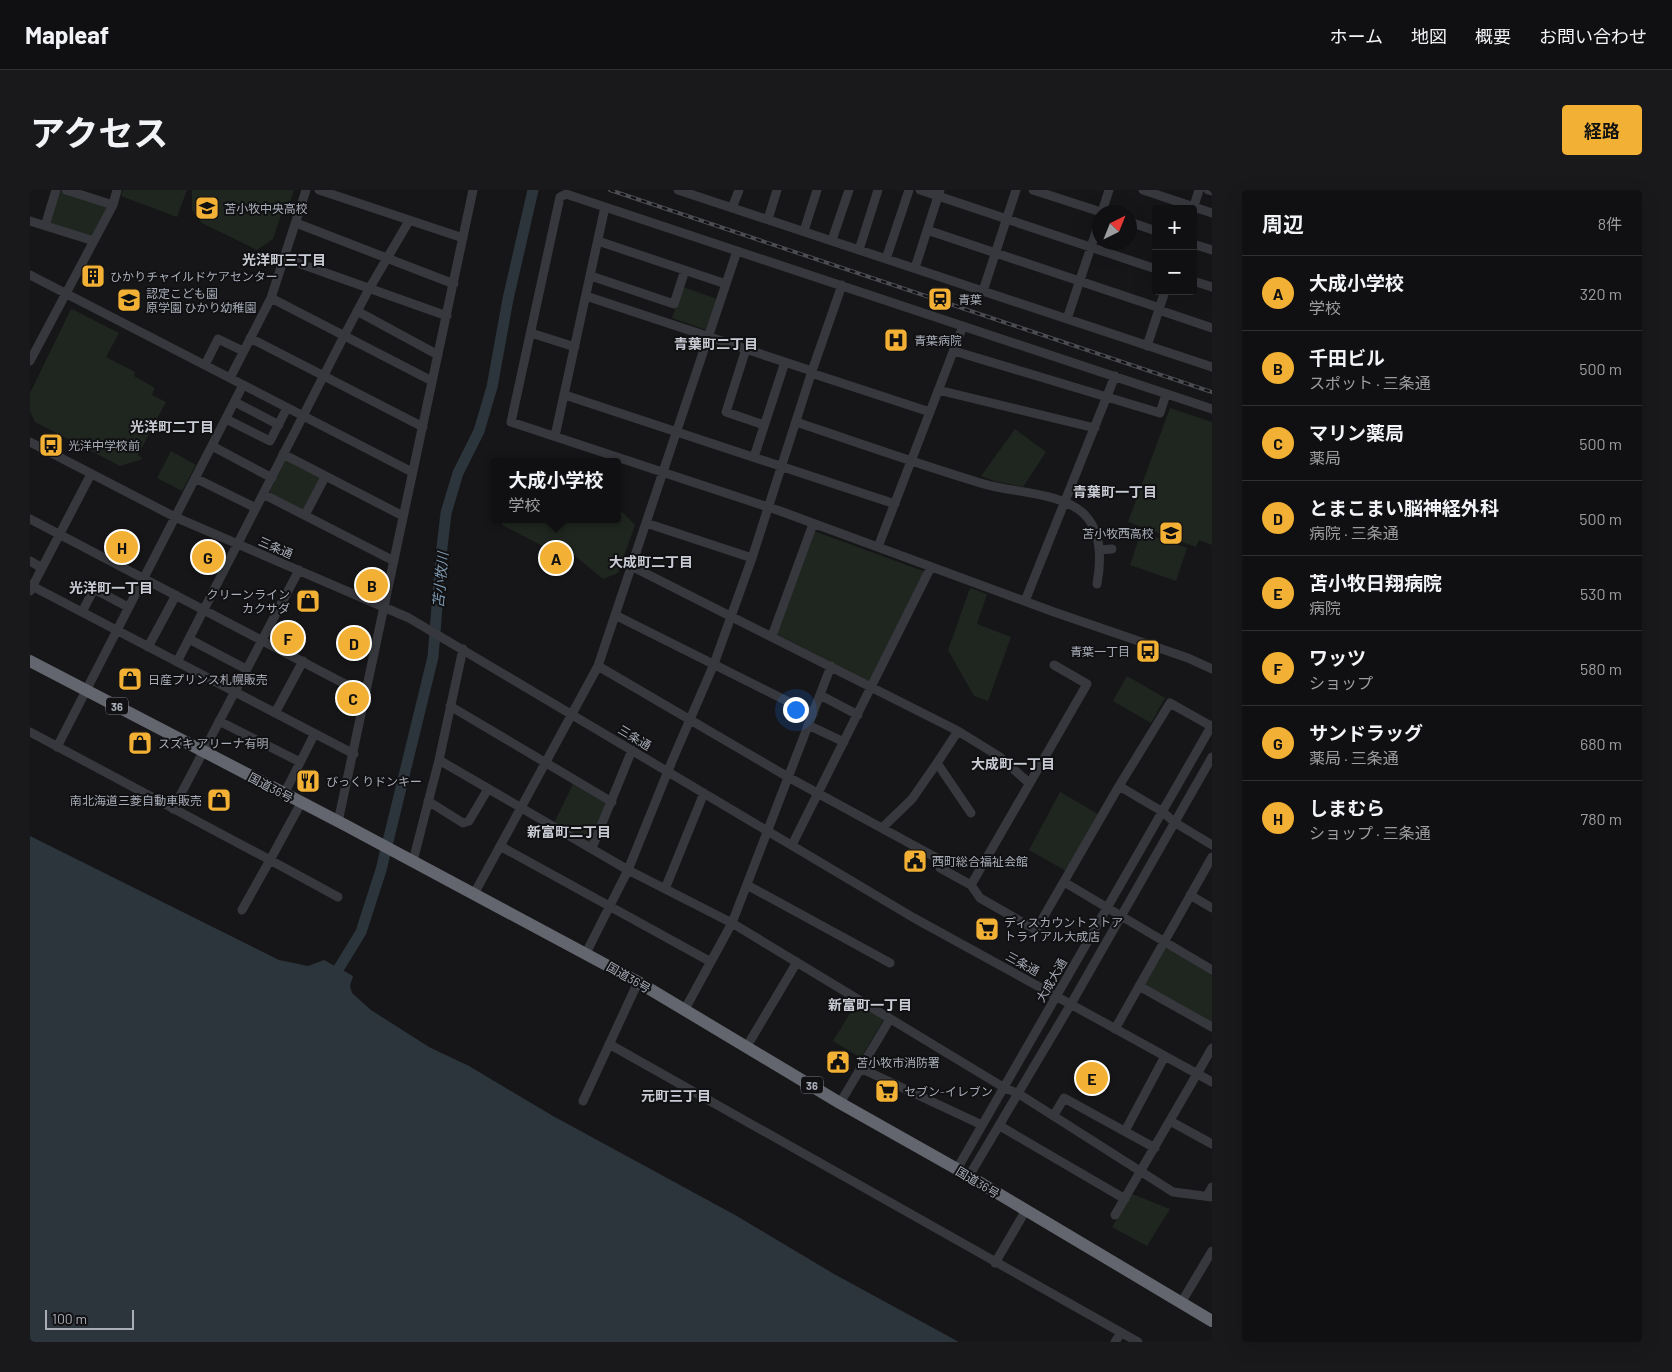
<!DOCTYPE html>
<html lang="ja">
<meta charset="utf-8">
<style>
body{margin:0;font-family:Barlow,"Noto Sans JP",sans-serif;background:#19191b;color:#f1f3f6}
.controls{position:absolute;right:15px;top:15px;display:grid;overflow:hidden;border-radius:5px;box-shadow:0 5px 20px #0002}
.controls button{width:45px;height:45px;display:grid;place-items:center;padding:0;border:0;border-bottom:1px solid #303032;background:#101012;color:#f1f3f6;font:25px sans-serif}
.compass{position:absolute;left:1062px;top:15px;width:45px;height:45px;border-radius:50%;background:#101012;box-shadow:0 5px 20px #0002;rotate:43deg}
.scale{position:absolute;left:15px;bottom:12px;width:89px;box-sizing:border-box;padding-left:5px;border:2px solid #a8adb8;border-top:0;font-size:14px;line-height:18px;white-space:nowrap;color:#a8adb8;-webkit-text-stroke:4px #111113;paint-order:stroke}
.you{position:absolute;left:765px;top:519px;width:18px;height:18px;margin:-12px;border:4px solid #fff;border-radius:50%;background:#1a73e8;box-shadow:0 0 0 8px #1a73e833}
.badge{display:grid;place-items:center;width:32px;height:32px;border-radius:50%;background:#f2b134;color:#111;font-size:16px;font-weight:700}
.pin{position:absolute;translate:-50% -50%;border:2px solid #fff;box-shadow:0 1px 5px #0006}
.popup{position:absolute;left:461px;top:268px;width:130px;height:65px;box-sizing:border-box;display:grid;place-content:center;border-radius:5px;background:#101012;filter:drop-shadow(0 1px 4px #0005);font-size:16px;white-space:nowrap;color:#9c9d9f}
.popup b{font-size:19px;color:#f1f3f6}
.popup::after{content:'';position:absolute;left:50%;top:100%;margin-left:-10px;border:10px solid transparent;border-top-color:#101012}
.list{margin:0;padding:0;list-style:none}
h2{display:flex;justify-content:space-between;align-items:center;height:65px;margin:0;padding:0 20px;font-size:21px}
h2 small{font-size:16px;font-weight:400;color:#9c9d9f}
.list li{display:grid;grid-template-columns:32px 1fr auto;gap:15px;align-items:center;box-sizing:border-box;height:75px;padding:0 20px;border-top:1px solid #303032}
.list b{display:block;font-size:19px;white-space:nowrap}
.list p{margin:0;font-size:16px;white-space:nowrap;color:#9c9d9f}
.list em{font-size:16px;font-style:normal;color:#9c9d9f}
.map{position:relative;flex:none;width:1182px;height:1152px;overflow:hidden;border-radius:5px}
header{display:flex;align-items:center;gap:30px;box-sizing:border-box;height:70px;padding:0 25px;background:#101012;border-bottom:1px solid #303032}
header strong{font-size:24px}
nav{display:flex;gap:28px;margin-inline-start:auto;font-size:18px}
.intro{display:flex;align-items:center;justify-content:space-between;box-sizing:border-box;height:120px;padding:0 30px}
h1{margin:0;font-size:35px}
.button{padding:12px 22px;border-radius:5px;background:#f2b134;color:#111;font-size:18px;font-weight:700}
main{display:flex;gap:30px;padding:0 30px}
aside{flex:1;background:#101012;border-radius:5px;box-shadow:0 5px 20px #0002}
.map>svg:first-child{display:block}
.green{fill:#1e261f}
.water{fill:#2c353c}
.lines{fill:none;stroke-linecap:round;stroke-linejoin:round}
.river{stroke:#2c353c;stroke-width:11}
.minor{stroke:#37383d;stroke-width:9}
.highway{stroke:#63666e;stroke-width:12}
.rail-casing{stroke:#4a4c52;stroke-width:4}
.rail{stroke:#111113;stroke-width:2;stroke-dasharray:5.5;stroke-linecap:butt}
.labels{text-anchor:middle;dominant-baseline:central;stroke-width:4;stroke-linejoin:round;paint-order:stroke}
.shield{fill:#111113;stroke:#7b7e86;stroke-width:1}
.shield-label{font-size:11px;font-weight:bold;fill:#a8adb8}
.poi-label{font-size:12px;fill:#a8adb8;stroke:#111113;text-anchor:start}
.street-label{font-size:12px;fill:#a8adb8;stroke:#111113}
.neighbourhood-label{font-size:14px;font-weight:bold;fill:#c9ccd4;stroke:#111113}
.water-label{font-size:14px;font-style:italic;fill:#7f9bb3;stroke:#111113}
</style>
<header>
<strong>Mapleaf</strong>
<nav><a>ホーム</a><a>地図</a><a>概要</a><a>お問い合わせ</a></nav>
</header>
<div class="intro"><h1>アクセス</h1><a class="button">経路</a></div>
<main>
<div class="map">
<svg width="1182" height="1152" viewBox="0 0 1182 1152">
<rect width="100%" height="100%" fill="#161618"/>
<path class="green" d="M93,0h64l-10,27 -56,-21z
M162,0h102l-4,13 -7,6 -10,30 -16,11 -55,-27 -10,-13z
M28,1l48,14 1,4 -14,26 -3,1 -42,-14z
M653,97l34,12 -11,31 -34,-12z
M42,119l47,24 -13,24 29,15 -1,4 21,12 -3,7 14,7 -28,53 5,4 -23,7 -85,-44 -5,-11v-18l40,-82z
M1140,218l42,14v123l-13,-5 -3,7 -68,-25z
M985,239l31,23 -23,35 -29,-6 -13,-5z
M141,261l25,14 -14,26 -25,-13z
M257,270l34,18 -18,34 -32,-17 -1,-4 15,-30z
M587,317l18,18 -17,48 -15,6 -34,-28 -15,1 -52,-27 1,-6h114z
M784,341l109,40 1,3 -53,106 -3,1 -91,-47z
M1111,342l46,16 -11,33 -46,-16z
M940,398l17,6 -10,30 34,13 -23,64 -14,-5 -26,-46z
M1097,486l38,22 -14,25 -38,-22z
M543,594l34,20 -15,38 -4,2 -31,-19 -2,-4z
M1030,602l38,22 -32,57 -37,-21z
M1137,758l45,27v48l-66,-38 -1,-3 18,-33z
M827,812l27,17 -23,39 -28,-17z
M1102,1004l38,15 -23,37 -35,-19z"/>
<path class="water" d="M0,646l249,124 29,6 16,-6 29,16 -3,10 2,7 19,17 58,37 40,19 84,50 182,99 99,59 125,68h-929z"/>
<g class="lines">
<path class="river" d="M309,778l22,-36 20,-62 52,-213 8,-101 5,-43 12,-40 21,-42 13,-44 16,-88 25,-109"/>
<path class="minor" d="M36,0l47,15
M289,0l144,48
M648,0l534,177
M890,0l236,79
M1003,0l68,22
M1113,0l69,23
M1178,0l4,1
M702,18l7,-18
M1163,19l6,-19
M1072,22l7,-22
M738,29l9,-29
M0,31l64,20
M1100,32l26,9
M266,33l158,61
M15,36l11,-36
M897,40l233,78
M774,41l13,-41
M802,50l17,-50
M568,51l128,43
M1163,54l19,6
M829,60l19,-60
M254,68l163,58
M856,69l23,-69
M885,78l25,-78
M0,85l382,197
M561,86l83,28 11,-34
M1163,91l19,6
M953,101l33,-101
M556,106l226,75
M241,108l161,83
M1129,120l53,18
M327,121l81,44
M1037,129l33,-99
M501,143l44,14
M220,148l173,89
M1117,156l18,-55
M716,159l-20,63 38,13
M924,161l206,62 6,-19
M0,171l83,-156 4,-15
M175,175l13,-26 25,12
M781,183l119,39
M200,188l41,-80 35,-108
M908,200l157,38
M535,205l330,109
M205,212l44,23
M1182,219l-646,-215 -6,3 -49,225 269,89 274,101 134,46 24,11
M196,229l44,22 17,-33
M766,232c63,21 125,43 188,62 30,9 79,8 101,31 17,18 16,47 12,69
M525,246l50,-229
M0,252l145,75 234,101 505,300 298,164
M182,256l60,32
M253,264l120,62
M724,267l31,-95
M165,288l61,30
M233,304l131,67
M275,325l20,-38
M0,329l336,176
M616,333l106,35
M848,357l85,-221
M1069,360l13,-1
M0,371l12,7
M601,376l327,165 42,26 29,26
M0,395l324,169
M0,401l61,-117
M995,411l90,-225
M52,422l12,-23 34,18
M585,425l198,99
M742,446l41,-112
M159,449l57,30
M118,457l28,-52
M147,472l167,-326 25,-47 40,-68
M568,476l190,111 156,85
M790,505l38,20
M420,516l162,96
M245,523l28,-52
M189,531l81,41
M778,535l36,17
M0,542l240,128 31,-57
M27,557l186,-362
M409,570l189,110 104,53 271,164 16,7 154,98 39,5
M907,573l34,50
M1089,596l44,26 11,10 38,23
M254,604l30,-59
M398,611l35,22 6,-2 19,-32
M143,619l126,-239
M308,632l135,-632
M852,638l30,-29 25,-36 21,-32
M762,655l139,-278
M470,656l211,116
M562,658l40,-98
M383,671l26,-101 24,-111
M910,678l31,17 116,-201 -33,-19
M1034,692l148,88
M717,695l143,78
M941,695l9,13 56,32 83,-144 51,-83 41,23
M635,699l39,-96
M444,704l124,-228 139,-415
M1160,705l22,13
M212,720l28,-50 68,37
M556,763l42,-83 44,-109 42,-97 38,-106 60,-187 30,-86
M1109,796l73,41
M655,819l47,-86 99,-257
M1085,839l97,-172
M579,854l529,298
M717,856l50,-84
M830,878l122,57
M553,911l55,-119
M810,913l50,-84
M1024,925l10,-17 91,50
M1140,931l42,23
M970,936l125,73
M1095,941l40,-75
M927,979l255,-444
M939,986l102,-172 141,-247
M1177,1006l5,-9
M1085,1025l97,-167
M965,1073l31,-53
M1151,1113l31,-52
M1085,1152l6,-9"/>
<path class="highway" d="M0,471l317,165 291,156 202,121 117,66 255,152"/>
<g class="rail-casing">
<path id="rail" d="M580,0l602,202"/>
</g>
<use href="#rail" class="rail"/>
</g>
<defs>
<g id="school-square" transform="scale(1.25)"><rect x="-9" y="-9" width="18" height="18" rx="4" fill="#f2b134" stroke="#111113"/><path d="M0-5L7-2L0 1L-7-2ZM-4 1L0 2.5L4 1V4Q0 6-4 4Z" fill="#111"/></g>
<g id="building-square" transform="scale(1.25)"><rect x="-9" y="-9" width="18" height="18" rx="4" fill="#f2b134" stroke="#111113"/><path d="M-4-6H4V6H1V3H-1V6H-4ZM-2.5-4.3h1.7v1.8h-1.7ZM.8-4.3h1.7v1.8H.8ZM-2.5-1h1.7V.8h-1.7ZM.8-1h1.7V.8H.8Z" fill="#111"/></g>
<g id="station-square" transform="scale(1.25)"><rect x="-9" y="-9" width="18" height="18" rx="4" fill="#f2b134" stroke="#111113"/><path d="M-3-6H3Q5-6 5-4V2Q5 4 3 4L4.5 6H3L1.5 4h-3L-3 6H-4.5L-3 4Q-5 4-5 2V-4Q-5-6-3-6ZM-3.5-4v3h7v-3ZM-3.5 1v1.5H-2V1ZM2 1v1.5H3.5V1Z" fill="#111"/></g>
<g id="hospital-square" transform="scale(1.25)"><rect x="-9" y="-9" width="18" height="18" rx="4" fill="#f2b134" stroke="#111113"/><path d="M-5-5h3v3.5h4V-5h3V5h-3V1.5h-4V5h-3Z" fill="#111"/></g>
<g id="bus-square" transform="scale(1.25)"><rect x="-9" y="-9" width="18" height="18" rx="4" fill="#f2b134" stroke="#111113"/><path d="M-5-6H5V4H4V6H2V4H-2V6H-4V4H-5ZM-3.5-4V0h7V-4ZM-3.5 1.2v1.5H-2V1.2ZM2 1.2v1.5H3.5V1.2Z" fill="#111"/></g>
<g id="shop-square" transform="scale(1.25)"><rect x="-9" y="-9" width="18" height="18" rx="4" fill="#f2b134" stroke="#111113"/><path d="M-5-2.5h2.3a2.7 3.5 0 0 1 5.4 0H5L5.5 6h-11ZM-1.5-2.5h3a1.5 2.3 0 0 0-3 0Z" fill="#111"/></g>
<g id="restaurant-square" transform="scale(1.25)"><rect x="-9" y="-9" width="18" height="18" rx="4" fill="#f2b134" stroke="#111113"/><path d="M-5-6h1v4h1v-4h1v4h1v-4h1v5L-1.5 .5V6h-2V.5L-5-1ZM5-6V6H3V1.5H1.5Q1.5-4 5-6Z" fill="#111"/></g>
<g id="civic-square" transform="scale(1.25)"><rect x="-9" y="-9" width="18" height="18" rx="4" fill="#f2b134" stroke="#111113"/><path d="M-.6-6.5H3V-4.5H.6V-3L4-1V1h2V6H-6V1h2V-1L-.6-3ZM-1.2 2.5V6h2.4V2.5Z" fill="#111"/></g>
<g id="supermarket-square" transform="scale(1.25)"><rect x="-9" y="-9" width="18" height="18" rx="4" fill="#f2b134" stroke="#111113"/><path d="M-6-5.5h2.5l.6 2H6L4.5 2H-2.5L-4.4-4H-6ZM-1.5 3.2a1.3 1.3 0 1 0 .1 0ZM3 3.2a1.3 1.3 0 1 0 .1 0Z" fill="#111"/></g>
</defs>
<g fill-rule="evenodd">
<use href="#school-square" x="177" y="18"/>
<use href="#building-square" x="63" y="86"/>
<use href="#station-square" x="910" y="109"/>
<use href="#school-square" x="99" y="110"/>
<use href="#hospital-square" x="866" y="150"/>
<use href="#bus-square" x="21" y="255"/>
<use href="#school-square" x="1141" y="343"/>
<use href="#shop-square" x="278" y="411"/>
<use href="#bus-square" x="1118" y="461"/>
<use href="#shop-square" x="100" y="489"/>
<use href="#shop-square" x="110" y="553"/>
<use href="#restaurant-square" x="278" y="591"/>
<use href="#shop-square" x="189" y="610"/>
<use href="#civic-square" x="885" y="671"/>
<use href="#supermarket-square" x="957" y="739"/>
<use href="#civic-square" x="808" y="872"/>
<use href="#supermarket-square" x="857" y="901"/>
</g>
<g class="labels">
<g class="shield">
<rect x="76" y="507.5" width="22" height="17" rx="4"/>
<rect x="771" y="886.5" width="22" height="17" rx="4"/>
</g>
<g class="shield-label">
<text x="87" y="516">36</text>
<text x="782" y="895">36</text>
</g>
<g class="poi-label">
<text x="194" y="18">苫小牧中央高校</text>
<text x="80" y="86">ひかりチャイルドケアセンター</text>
<text x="116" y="103">認定こども園<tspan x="116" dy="14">原学園 ひかり幼稚園</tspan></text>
<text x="928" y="109">青葉</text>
<text x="884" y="150">青葉病院</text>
<text x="38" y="255">光洋中学校前</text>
<text x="1124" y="343" text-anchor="end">苫小牧西高校</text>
<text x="260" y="404" text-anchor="end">クリーンライン<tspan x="260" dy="14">カクサダ</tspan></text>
<text x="1100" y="461" text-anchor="end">青葉一丁目</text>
<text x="118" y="489">日産プリンス札幌販売</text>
<text x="128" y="553">スズキ アリーナ有明</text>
<text x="296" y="591">びっくりドンキー</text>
<text x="172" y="610" text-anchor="end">南北海道三菱自動車販売</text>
<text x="902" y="671">西町総合福祉会館</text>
<text x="974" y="732">ディスカウントストア<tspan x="974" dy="14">トライアル大成店</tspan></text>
<text x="826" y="872">苫小牧市消防署</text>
<text x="874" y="901">セブン-イレブン</text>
</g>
<g class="street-label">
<text transform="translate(246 357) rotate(23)">三条通</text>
<text transform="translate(605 547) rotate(31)">三条通</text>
<text transform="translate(241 597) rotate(28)">国道36号</text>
<text transform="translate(993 773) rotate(29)">三条通</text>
<text transform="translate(599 787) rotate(30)">国道36号</text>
<text transform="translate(1021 790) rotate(-60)">大成大通</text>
<text transform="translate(948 992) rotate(31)">国道36号</text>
</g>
<g class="neighbourhood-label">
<text x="254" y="69">光洋町三丁目</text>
<text x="686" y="153">青葉町二丁目</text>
<text x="142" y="236">光洋町二丁目</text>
<text x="1085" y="301">青葉町一丁目</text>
<text x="621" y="371">大成町二丁目</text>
<text x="81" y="397">光洋町一丁目</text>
<text x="983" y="573">大成町一丁目</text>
<text x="539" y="641">新富町二丁目</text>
<text x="840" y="814">新富町一丁目</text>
<text x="646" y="905">元町三丁目</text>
</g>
<g class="water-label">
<text transform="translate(410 390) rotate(-85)">苫小牧川</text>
</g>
</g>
</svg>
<div class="controls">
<button>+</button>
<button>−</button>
</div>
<svg class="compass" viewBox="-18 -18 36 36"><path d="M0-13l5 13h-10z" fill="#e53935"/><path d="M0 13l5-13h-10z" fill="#9c9d9f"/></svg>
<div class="scale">100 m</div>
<div class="you"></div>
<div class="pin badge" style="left:526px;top:368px">A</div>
<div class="popup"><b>大成小学校</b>学校</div>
<div class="pin badge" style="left:342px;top:395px">B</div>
<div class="pin badge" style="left:323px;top:508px">C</div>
<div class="pin badge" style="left:324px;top:453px">D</div>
<div class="pin badge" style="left:1062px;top:888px">E</div>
<div class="pin badge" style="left:258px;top:448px">F</div>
<div class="pin badge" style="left:178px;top:367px">G</div>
<div class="pin badge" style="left:92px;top:357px">H</div>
</div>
<aside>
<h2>周辺<small>8件</small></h2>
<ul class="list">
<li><span class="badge">A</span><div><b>大成小学校</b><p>学校</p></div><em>320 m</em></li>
<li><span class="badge">B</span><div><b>千田ビル</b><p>スポット · 三条通</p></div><em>500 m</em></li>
<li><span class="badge">C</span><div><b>マリン薬局</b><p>薬局</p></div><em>500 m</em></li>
<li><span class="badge">D</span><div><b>とまこまい脳神経外科</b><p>病院 · 三条通</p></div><em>500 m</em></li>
<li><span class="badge">E</span><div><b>苫小牧日翔病院</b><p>病院</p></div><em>530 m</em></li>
<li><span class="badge">F</span><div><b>ワッツ</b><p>ショップ</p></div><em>580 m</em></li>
<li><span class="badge">G</span><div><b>サンドラッグ</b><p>薬局 · 三条通</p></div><em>680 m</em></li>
<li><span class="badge">H</span><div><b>しまむら</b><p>ショップ · 三条通</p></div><em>780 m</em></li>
</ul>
</aside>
</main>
